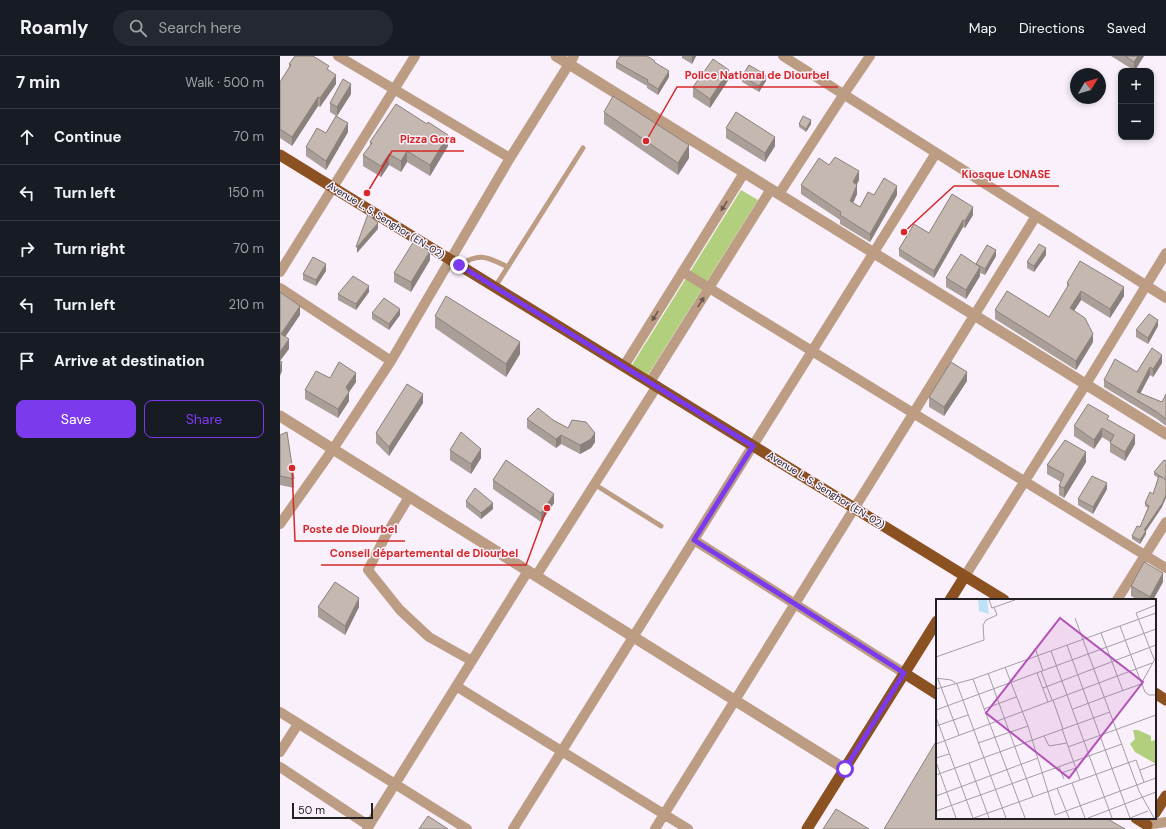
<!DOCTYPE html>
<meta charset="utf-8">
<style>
body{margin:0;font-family:"DM Sans",sans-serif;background:#242831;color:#f1f3f6}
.controls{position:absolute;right:12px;top:12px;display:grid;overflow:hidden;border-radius:8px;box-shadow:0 2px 6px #0003}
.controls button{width:36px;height:36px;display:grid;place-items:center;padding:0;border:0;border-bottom:1px solid #363941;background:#171b24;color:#f1f3f6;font:20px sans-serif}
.compass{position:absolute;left:790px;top:12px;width:36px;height:36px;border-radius:50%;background:#171b24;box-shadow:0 2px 6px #0003;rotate:52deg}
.scale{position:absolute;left:12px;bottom:10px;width:81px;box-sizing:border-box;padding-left:4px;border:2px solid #232024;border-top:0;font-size:11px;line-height:14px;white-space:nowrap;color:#232024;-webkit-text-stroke:3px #f9f0fb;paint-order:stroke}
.stop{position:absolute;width:12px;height:12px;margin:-9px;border:3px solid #7c3aed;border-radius:50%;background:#fff}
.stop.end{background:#7c3aed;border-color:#fff;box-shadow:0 1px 4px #0008}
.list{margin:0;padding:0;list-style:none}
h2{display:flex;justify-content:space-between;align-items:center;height:52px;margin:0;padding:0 16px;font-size:17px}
h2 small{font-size:13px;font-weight:400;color:#9ea1a6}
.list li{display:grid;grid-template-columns:26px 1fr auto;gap:12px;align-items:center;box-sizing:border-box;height:56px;padding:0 16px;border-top:1px solid #363941}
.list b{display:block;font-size:15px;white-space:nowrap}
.list em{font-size:13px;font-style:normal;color:#9ea1a6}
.actions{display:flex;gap:8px;padding:12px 16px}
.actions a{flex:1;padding:9px 0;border:1px solid #7c3aed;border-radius:8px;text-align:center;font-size:14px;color:#7c3aed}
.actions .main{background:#7c3aed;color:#fff}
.icon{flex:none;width:22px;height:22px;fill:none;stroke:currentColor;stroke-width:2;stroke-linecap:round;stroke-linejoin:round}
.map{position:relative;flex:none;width:886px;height:773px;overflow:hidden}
header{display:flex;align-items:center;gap:24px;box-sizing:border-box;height:56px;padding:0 20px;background:#171b24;border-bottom:1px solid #363941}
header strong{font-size:19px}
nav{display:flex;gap:22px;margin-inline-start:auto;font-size:14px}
.search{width:280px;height:36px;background:#242831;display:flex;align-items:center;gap:10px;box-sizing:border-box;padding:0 14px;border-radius:22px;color:#9ea1a6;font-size:15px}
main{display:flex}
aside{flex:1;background:#171b24}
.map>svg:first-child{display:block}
.green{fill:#b2cf7d}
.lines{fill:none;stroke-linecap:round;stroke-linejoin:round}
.service{stroke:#bd9c84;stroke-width:5}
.minor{stroke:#bd9c84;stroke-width:10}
.tertiary{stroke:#bd9c84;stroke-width:11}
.primary{stroke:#8b5121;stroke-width:11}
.wall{fill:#a99e98}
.shaded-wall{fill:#8a817c}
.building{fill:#c5b8b1;stroke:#8a817c}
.oneway{fill:#68584f}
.route{stroke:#7c3aed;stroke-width:5}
.labels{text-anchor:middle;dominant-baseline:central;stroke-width:3;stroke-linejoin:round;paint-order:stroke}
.street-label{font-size:10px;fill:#232024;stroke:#f9f0fb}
.inset-road{fill:none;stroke:#a39da5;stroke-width:1}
.view{fill:#b351b7;fill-opacity:0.15;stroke:#b351b7;stroke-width:2}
.inset-edge{fill:none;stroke:#232024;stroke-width:2}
.leader{fill:none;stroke:#d62828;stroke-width:1.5}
.callout-dot{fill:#d62828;stroke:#f9f0fb;stroke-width:1.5}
.callout-label{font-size:11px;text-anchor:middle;font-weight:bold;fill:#d62828;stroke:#f9f0fb;stroke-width:3;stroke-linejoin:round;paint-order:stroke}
</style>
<header>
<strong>Roamly</strong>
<div class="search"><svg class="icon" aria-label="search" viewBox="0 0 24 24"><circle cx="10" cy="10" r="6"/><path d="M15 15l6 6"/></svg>Search here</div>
<nav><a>Map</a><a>Directions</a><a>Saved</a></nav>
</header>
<main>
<aside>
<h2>7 min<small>Walk · 500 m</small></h2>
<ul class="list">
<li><svg class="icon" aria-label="ahead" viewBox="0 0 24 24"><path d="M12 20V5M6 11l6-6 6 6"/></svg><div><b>Continue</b></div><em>70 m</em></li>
<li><svg class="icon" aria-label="left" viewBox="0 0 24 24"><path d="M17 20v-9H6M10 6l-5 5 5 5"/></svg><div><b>Turn left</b></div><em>150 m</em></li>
<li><svg class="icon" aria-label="right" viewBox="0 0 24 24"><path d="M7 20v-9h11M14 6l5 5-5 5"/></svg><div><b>Turn right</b></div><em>70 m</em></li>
<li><svg class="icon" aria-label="left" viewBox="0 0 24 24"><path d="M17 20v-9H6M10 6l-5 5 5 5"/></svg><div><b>Turn left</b></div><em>210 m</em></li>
<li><svg class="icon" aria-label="arrive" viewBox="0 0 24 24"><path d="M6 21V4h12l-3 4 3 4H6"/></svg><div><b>Arrive at destination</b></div></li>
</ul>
<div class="actions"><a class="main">Save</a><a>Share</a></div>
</aside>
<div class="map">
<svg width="886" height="773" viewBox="0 0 886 773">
<rect width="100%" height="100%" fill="#f9f0fb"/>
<path class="green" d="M461,134l17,10 -110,175 -16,-10z"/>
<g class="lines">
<path class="service" d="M179,209c22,-13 28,-8 49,2
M215,231l88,-139
M314,428l67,42"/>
<path class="minor" d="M58,0l172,102
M503,0l383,242
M499,138l65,-100 26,-38
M0,216l135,-216
M403,216l483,296
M0,232l111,73
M344,310l120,-193
M370,326l121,-193
M129,441l-23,38 -18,35 32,40 29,27 43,24
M0,468l53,-75 58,-88 119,-203 64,-102
M414,484l210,133
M256,520l121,-190
M685,520l121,-192 80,-131
M837,544l49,-78
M176,630l232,143
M0,656l187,117
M0,696l18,-28
M0,711l89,59
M867,769l19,-3
M87,773l161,-258
M233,773l423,-676
M375,773l381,-613"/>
<path class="tertiary" d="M276,0l610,378
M0,360l565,353"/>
<path class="primary" d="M0,99l724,445
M670,544l15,-24
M624,617l33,21
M875,637l11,7
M875,757l11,-17
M856,762l11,7
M527,773l130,-208"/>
</g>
<path class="wall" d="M402,0h14l-4,8 -10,-6z
M831,0h33l-9,15z
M336,6l39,1 14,14 -11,18 -11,-7v-2l-31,-18z
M9,8l40,7 7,13 -16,23 -2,-1 -26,40 -12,-8v-56l9,-15z
M462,20l24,5 -7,11 -17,-10z
M449,23l-19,29 -17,-11v-10z
M71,38l-14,22 11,16 -22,38 -20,-14v-9l20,-14 10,-17 -6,-4v-9z
M324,56l85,46 -11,17 -74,-51z
M519,68h12l-5,8 -7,-5z
M446,72l49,18 -10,16 -39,-24z
M90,86l78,4 -18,30 -23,-14 -6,10 -12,-7 -8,12 -18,-11v-11l7,-9z
M549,109l30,15 -2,5v9l-4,9 7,4 14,-12h23l-27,47 -30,-18v-4l-39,-26v-9z
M693,159l-8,13 -2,-1 -29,51 -35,-22v-7z
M766,199l-12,17 -7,-4v-6z
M716,200l-11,19 -5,-2v3l-14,23 -20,-12v-9z
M150,204l-19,32 -17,-10v-9z
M46,215l-10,15 -13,-6v-6z
M787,227l57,13 -14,22 -29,-18 -7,11 19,31 -17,28 -81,-51v-9l54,7 18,-29z
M89,236l-13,18 -18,-10v-6z
M92,257l28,2 -11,15 -17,-11z
M155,260l85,38 -14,23 -71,-49z
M878,270l-10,18 -12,-7v-7z
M882,307l-9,14 -3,-2 -10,18 22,9 4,-8v32l-9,-7 -53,-32v-7l33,-8z
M50,322l26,4 -7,10v9l-11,17 -33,-19v-9z
M687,325l-23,35 -15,-9v-10z
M143,347l-34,53 -13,-13v-10z
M247,363l26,1 42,22 -4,6 -11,6 -19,-10 -5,4 -29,-20z
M829,364l26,24 -10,17 -15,-9v-10l-8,-5 -8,12 -20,-13v-10z
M0,379l14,44v9l-14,-3z
M170,394l31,8 -10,16 -21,-14z
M886,405v19l-4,27 -16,24v3l-6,10 -8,-5v-3l8,-9 8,-19 -3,-2v-3l8,-9 5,-16 -4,-3v-3z
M806,406l-22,36 -5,-3v-9l2,-4 -14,-8v-9z
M213,424l61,23 -13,19 -48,-33z
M827,433l-14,25 -15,-9v-6z
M186,445l27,8 -12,10 -15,-12z
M883,526l-10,18h-15l-7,-4v-10z
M38,551h41l-14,28 -27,-18z"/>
<path class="shaded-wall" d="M412,0h4l-4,8z
M858,0h6l-10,15v-9z
M449,14v9l-19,29v-9z
M389,15v6l-11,18v-6z
M56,19v9l-16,23v-9z
M486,19v6l-7,11v-6z
M71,28v10l-14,22v-9z
M38,41v9l-26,40v-9z
M531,64v4l-5,8v-3z
M68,67v9l-22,38v-9z
M168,79v11l-18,30v-11z
M495,81v9l-10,16v-9z
M409,89v13l-11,17v-12z
M127,95v11l-6,10v-11z
M109,98v11l-8,12v-11z
M579,115v9l-6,10v-8z
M577,129v9l-7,16v-9z
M617,130v9l-27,47v-8z
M693,151v8l-8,13v-7z
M683,164v7l-29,51v-7z
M98,167v6l-21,24v-6z
M766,192v7l-12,17v-6z
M716,194v6l-11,19v-6z
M150,195v9l-19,32v-10z
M46,208v7l-10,15v-6z
M700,211v9l-14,23v-9z
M89,230v6l-13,18v-6z
M844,231v9l-14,22v-9z
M801,235v9l-11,17v-9z
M20,250v9l-19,28v-9z
M120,253v6l-11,15v-6z
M878,264v6l-10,18v-6z
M813,278v8l-17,28v-9z
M9,283v10l-9,12v-9z
M240,286v12l-14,23v-13z
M882,299v8l-9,14v-8z
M2,306v9l-2,5v-9z
M870,311v8l-13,25v-8z
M687,316v9l-23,35v-9z
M76,317v9l-7,10v9l-11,17v-9l8,-22z
M143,338v9l-34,53v-9z
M822,372v9l-8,12v-9z
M315,377v9l-4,6 -11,6v-9z
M281,379v9l-5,4v-9z
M855,379v9l-10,17v-9z
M201,393v9l-10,16v-10z
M806,396v10l-22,36v-10z
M827,427v6l-14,25v-7z
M274,438v9l-13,19v-9z
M886,439v3l-4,9 -16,24v3l-6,10v-4l4,-10z
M213,447v6l-12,10v-6z
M883,517v9l-10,18h-3v-3z
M79,542v9l-14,28v-9z"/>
<path class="building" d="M15,0h18l16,10 -2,3 9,6 -16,23 -2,-1 -26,40 -12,-8v-47l11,-17 -2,-1z
M340,0h27l8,5 -1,1 15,9 -11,18 -11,-7 1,-2 -32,-18z
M845,0h13l-4,6z
M433,3l16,11 -19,29 -17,-12z
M469,9l17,10 -7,11 -17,-10z
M63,23l8,5 -14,23 -7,-4z
M333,40l76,49 -11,18 -74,-51z
M116,48l31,20 1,-2 20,13 -18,30 -23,-14 -6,10 -12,-7 -8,12 -18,-11 9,-12 -2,-1z
M456,56l39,25 -10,16 -39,-25z
M56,60l12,7 -22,38 -20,-14 11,-19 9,5z
M523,60l8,4 -5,9 -7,-5z
M555,101l24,14 -6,11 4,3 -7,16 10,6 8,-15 6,3 10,-17 13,8 -27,48 -30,-19 1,-3 -40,-27 18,-27 10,7z
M672,138l21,13 -8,14 -2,-1 -29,51 -35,-22 15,-25 15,9z
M88,158l10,9 -21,24h-1z
M134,185l16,10 -19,31 -17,-9z
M759,188l7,4 -12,18 -7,-4z
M707,189l9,5 -11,19 -9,-5z
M681,198l19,13 -14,23 -20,-12z
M33,201l13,7 -10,16 -13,-6z
M800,205l44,26 -14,22 -29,-18 -11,17 15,10 8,16 -17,27 -81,-51 12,-19 42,26 20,-33 -2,-1z
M73,220l16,10 -13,18 -18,-10z
M0,236l20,14 -19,28 8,5 -9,13z
M166,240l74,46 -14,22 -71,-48z
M104,242l16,11 -11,15 -17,-11z
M869,258l9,6 -10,18 -12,-8z
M872,292l10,7 -9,14 -3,-2 -13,25 25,10 4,-8v25l-9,-7 -53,-32 11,-21 22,13z
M0,305l2,1 -2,5z
M59,306l17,11 -10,14 3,5 -11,17 -33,-19 11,-19 14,7z
M671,306l16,10 -23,35 -15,-10z
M127,328l16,10 -34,53 -13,-14z
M808,348l21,12 -2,3 28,16 -10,17 -15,-9 4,-8 -12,-7 -8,12 -20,-14z
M258,352l15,12 15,8 4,-8 14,2 9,11 -4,6 -11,6 -19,-10 -5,4 -29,-20z
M7,376l7,47 -14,-3v-41z
M181,376l20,17 -10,15 -21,-14z
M785,384l21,12 -22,36 -5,-2 5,-12 -17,-9z
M226,404l48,34 -13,19 -48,-33z
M884,404l2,1v15l-2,3 2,1v15l-4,9 -18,26 2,1 -6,9 -8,-4 5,-10 3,1 9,-21 -4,-3 5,-11 3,2 6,-18 4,2 -9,-6z
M812,420l15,7 -14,24 -15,-8z
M195,432l18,15 -12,10 -15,-12z
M864,506l19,11 -13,24 -19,-11z
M55,526l24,16 -14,28 -27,-19z
M657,684v78h169l19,11h-241z
M556,753l33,20h-46z
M148,760l20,13h-29z"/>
<defs><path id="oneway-solid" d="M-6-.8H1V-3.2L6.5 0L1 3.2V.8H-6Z"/></defs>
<g class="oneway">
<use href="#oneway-solid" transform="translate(444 150) rotate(122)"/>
<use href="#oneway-solid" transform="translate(421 246) rotate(-58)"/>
<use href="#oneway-solid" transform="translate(375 260) rotate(122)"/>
</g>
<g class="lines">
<path class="route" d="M179,209l294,181 -59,94 210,133 -59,96"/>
</g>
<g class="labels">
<g class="street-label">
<text transform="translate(106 164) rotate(32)">Avenue L. S. Senghor (EN-02)</text>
<text transform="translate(546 434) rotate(32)">Avenue L. S. Senghor (EN-02)</text>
</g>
</g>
<g transform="translate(656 543)">
<rect width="220" height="220" fill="#f9f0fb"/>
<path d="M197,131h5l13,6v5l5,-1v24l-21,-12 -5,-8 5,-5z" fill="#b2cf7d"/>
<path d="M42,1h9l2,14 -10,-3z" fill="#bfe1f7"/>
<path class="inset-road" d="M53,1l3,8 23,-8M139,19l24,65M184,27l16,43 16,-6M165,34l22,58M131,46l63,173M99,49l8,23M115,52l61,167M0,58l48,-17 -1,-15 3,-5 11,-5 -3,-8M218,60l-18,-46 20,-8M69,68l23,59 27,89 101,-37M105,72l11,29M52,74l45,124M101,74l11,29M0,79l15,2 6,4 49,134M2,80l21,56M37,80l52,139M163,84l40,108 15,27M205,85l15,-27M107,89l113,-43M0,90l37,-10 183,-66M169,98l36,-13M117,101l10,29M48,110l32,-12M137,110l32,-12M0,111l220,-81M0,118l37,101M0,127l32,-11M126,130l18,51M108,137l5,10 18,-3M42,144l50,-17M0,145l200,-75 9,23 4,3h7M132,148l88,-32M0,159l13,-4M0,163l20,56M33,164l20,55M123,168l5,12M204,171l16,-6M125,174l15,-5M0,176l174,-63M136,184l13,35M121,189l12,30M0,197l102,-38M0,212l186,-67M38,219l162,-58 8,22M152,219l68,-26M194,219l18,-7"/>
<path class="view" d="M124,19l83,64 -74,96 -83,-65z"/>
<rect width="220" height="220" class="inset-edge"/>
</g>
<path class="leader" d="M366 85L397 31H558M87 137L112 95H184M624 176L674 130H779M12 412L15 485H125M267 452L246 509H41"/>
<g class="callout-dot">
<circle cx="366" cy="85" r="4"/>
<circle cx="87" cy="137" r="4"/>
<circle cx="624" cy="176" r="4"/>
<circle cx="12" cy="412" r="4"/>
<circle cx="267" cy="452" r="4"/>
</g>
<g class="callout-label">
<text x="477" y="23">Police National de Diourbel</text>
<text x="148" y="87">Pizza Gora</text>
<text x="726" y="122">Kiosque LONASE</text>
<text x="70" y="477">Poste de Diourbel</text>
<text x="144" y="501">Conseil départemental de Diourbel</text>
</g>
</svg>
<div class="controls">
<button>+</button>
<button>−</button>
</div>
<svg class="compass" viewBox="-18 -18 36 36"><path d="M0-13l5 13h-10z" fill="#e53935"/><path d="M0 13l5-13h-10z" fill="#9ea1a6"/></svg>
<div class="scale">50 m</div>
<div class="stop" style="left:565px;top:713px"></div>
<div class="stop end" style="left:179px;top:209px"></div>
</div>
</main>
